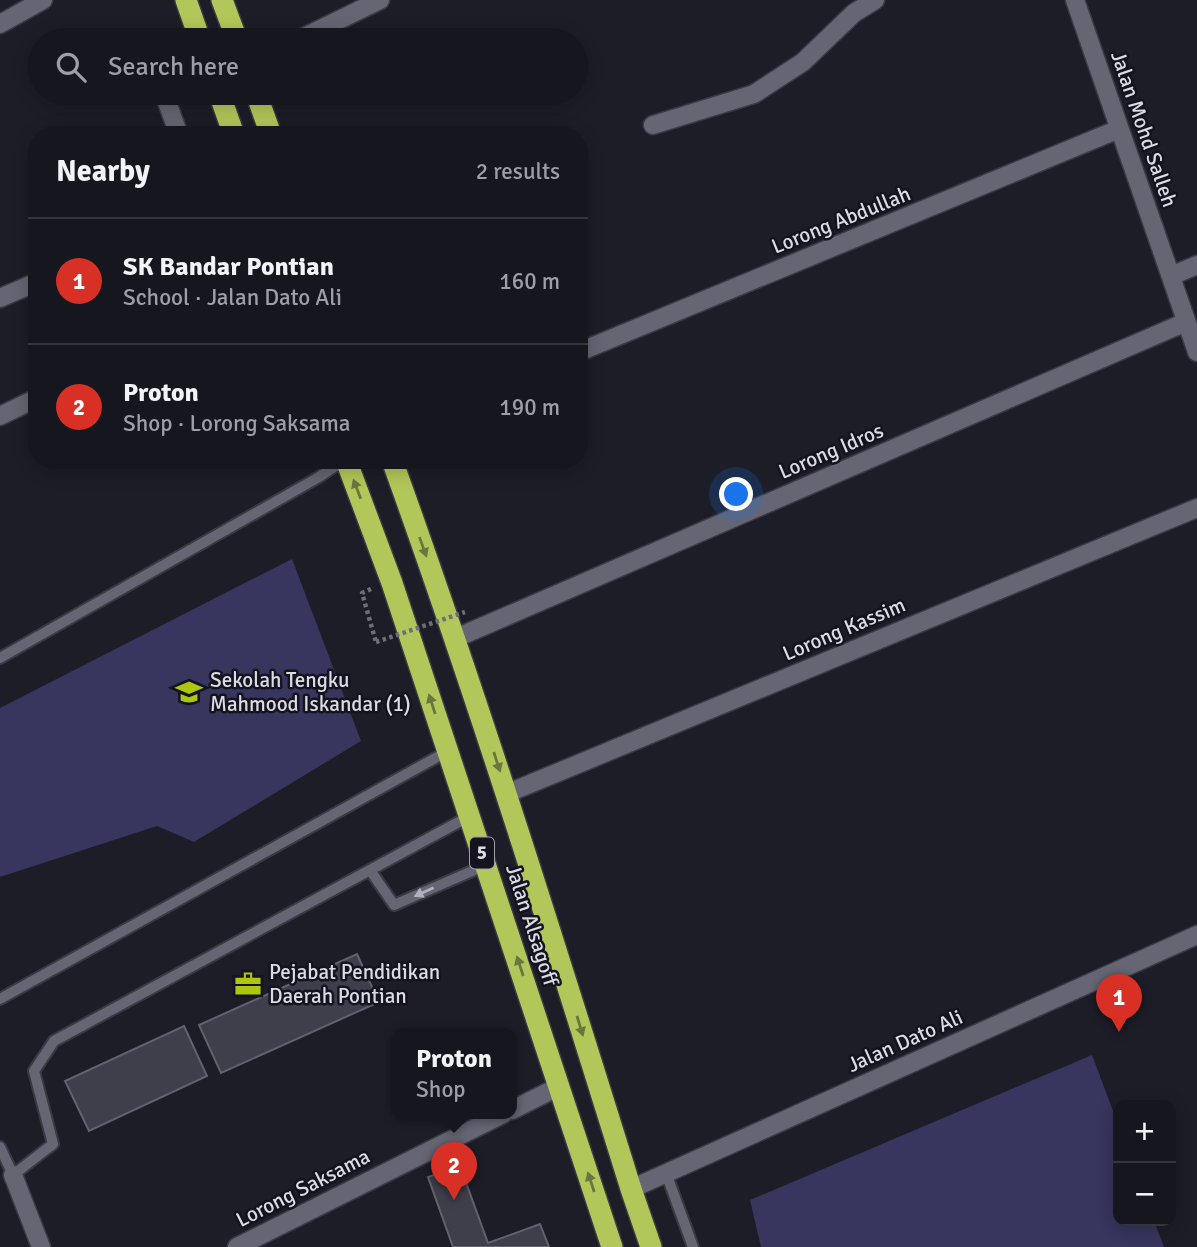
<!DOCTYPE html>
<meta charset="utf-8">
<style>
body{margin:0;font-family:Signika,sans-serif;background:#23232b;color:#f1f3f6}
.controls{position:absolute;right:21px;bottom:21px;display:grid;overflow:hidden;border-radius:14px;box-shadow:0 4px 18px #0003}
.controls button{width:63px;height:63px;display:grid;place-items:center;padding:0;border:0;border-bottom:2px solid #35353c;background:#16161e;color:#f1f3f6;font:35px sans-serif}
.you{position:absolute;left:737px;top:495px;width:24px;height:24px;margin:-18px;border:5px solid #fff;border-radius:50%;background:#1a73e8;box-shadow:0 0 0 10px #1a73e833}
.badge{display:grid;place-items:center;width:46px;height:46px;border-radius:50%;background:#d93025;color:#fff;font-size:23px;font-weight:700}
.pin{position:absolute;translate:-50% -58px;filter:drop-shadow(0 2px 4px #0008)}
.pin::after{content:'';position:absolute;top:37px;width:24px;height:21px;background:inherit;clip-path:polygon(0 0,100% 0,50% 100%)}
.popup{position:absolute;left:391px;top:1028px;width:126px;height:91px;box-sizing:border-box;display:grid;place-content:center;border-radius:14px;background:#16161e;filter:drop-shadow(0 2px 5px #0005);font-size:23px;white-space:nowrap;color:#9e9fa4}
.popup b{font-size:26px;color:#f1f3f6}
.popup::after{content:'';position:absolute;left:50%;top:100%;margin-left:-14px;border:14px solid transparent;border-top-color:#16161e}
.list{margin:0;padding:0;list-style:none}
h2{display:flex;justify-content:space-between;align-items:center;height:91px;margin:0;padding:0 28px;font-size:30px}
h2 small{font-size:23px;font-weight:400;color:#9e9fa4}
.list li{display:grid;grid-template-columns:46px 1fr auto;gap:21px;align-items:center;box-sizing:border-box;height:126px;padding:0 28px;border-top:2px solid #35353c}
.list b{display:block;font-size:26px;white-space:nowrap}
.list p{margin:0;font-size:23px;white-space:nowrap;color:#9e9fa4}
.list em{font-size:23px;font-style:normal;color:#9e9fa4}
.icon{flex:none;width:38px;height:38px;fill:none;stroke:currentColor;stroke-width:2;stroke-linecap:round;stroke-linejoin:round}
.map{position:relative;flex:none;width:1197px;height:1247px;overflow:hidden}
.search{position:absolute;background:#16161e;box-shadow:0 4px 18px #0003;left:28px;top:28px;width:560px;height:77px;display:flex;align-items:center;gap:18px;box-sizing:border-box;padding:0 24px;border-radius:38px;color:#9e9fa4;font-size:26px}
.panel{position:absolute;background:#16161e;box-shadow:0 4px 18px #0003;left:28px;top:126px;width:560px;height:343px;border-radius:28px}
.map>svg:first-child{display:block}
.grass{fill:#38355e}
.building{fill:#3f3f4c;stroke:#61616f;stroke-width:2}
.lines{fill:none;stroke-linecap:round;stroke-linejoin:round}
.lane-casing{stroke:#3a3a43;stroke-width:14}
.street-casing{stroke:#3a3a43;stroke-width:21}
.highway-casing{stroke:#3a3a43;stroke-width:24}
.path{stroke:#6e6e78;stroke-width:4.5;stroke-dasharray:3.5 3.5;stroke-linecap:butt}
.lane{stroke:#656573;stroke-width:10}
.street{stroke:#656573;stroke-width:18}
.highway{stroke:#b2c759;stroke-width:21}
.path-bridge{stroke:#6e6e78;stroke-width:4.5;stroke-dasharray:3.5 3.5;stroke-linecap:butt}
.oneway{fill:#6b763f}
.oneway2{fill:#b2b2bc}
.labels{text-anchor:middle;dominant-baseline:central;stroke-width:5;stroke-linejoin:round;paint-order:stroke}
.shield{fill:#14131f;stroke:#9f9fa8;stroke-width:2}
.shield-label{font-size:19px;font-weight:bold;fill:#dbdbe3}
.street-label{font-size:21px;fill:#dbdbe3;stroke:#14131f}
.poi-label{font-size:21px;fill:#dbdbe3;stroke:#14131f;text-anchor:start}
</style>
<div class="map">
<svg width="1197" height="1247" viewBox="0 0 1197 1247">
<rect width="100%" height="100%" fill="#1d1d28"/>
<path class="grass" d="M292,559l69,182 -167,101 -37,-16 -157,51v-169z
M1092,1055l26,69v97h36l10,26h-403l-11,-47z"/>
<path class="building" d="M357,954l22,48 -158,71 -22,-48z
M184,1026l23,50 -118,55 -24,-50z
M460,1166l28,77 52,-19 9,23h-96l-25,-70z"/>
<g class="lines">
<g class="lane-casing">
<path id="lane" d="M0,658l319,-181 25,-17
M470,816l-100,54 24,35 92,-40
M0,999l448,-248
M0,1147l13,28 40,-31 -19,-73 20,-30 316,-171
M666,1173l27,74"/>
</g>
<g class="street-casing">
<path id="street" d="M1075,0l122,352
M0,24l43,-24
M298,40l82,-40
M164,94l15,41
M653,125l101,-31 49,-32 51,-49 21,-13
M1171,276l26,-11
M0,298l37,-16
M579,352l540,-223
M0,416l37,-18
M456,638l730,-316
M508,793l689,-285
M512,1110l48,-24
M13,1175l28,72
M631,1189l566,-254
M237,1247l266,-133"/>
</g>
<g class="highway-casing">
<path id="highway" d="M186,0l14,40
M222,0l15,40
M219,93l15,42
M256,93l15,42
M346,460l46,123 220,664
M392,460c87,241 163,485 239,729l20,58"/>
</g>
<path class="path" d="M371,589l-9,4 14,49"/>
<use href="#lane" class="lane"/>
<use href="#street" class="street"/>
<use href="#highway" class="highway"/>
<path class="path-bridge" d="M376,642l89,-30"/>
</g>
<defs><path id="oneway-solid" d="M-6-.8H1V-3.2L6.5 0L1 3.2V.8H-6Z" transform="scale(1.75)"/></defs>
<g class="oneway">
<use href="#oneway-solid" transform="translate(357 489) rotate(-111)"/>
<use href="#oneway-solid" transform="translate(423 547) rotate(70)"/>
<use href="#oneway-solid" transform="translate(432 704) rotate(-108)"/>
<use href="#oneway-solid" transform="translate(497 762) rotate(72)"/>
<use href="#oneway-solid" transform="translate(520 966) rotate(-108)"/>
<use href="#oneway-solid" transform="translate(580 1026) rotate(73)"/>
<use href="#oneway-solid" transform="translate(591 1182) rotate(-108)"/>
</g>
<use class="oneway2" href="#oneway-solid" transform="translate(424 892) rotate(156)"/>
<defs>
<g id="school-bare" transform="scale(2.1)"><path d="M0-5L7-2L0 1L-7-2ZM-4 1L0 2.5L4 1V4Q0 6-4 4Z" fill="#adc610" stroke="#14131f" stroke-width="2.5" paint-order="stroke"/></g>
<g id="office-bare" transform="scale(2.1)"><path d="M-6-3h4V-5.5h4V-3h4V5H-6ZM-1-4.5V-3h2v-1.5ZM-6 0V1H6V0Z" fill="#adc610" stroke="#14131f" stroke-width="2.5" paint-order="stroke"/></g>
</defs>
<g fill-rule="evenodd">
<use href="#school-bare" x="189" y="692"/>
<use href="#office-bare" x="248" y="984"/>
</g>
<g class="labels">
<rect class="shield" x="470" y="837.5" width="24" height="31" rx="5"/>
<g class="shield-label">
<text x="482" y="853">5</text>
</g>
<g class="street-label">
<text transform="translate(1144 129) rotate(71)">Jalan Mohd Salleh</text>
<text transform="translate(841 220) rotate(-22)">Lorong Abdullah</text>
<text transform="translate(831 451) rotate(-23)">Lorong Idros</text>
<text transform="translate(844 629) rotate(-23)">Lorong Kassim</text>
<text transform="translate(532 925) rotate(72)">Jalan Alsagoff</text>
<text transform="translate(905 1041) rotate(-24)">Jalan Dato Ali</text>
<text transform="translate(303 1188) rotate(-27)">Lorong Saksama</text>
</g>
<g class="poi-label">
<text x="210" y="680">Sekolah Tengku<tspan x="210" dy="24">Mahmood Iskandar (1)</tspan></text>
<text x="269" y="972">Pejabat Pendidikan<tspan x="269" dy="24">Daerah Pontian</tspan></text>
</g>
</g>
</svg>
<div class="controls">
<button>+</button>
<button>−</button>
</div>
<div class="you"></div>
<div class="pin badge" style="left:1119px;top:1032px">1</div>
<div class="pin badge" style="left:454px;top:1200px">2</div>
<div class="popup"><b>Proton</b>Shop</div>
<div class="search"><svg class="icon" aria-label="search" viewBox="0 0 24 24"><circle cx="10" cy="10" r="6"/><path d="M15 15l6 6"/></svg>Search here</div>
<section class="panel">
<h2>Nearby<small>2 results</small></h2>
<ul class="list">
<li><span class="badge">1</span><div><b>SK Bandar Pontian</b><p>School · Jalan Dato Ali</p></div><em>160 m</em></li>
<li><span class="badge">2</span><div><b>Proton</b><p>Shop · Lorong Saksama</p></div><em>190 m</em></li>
</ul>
</section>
</div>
